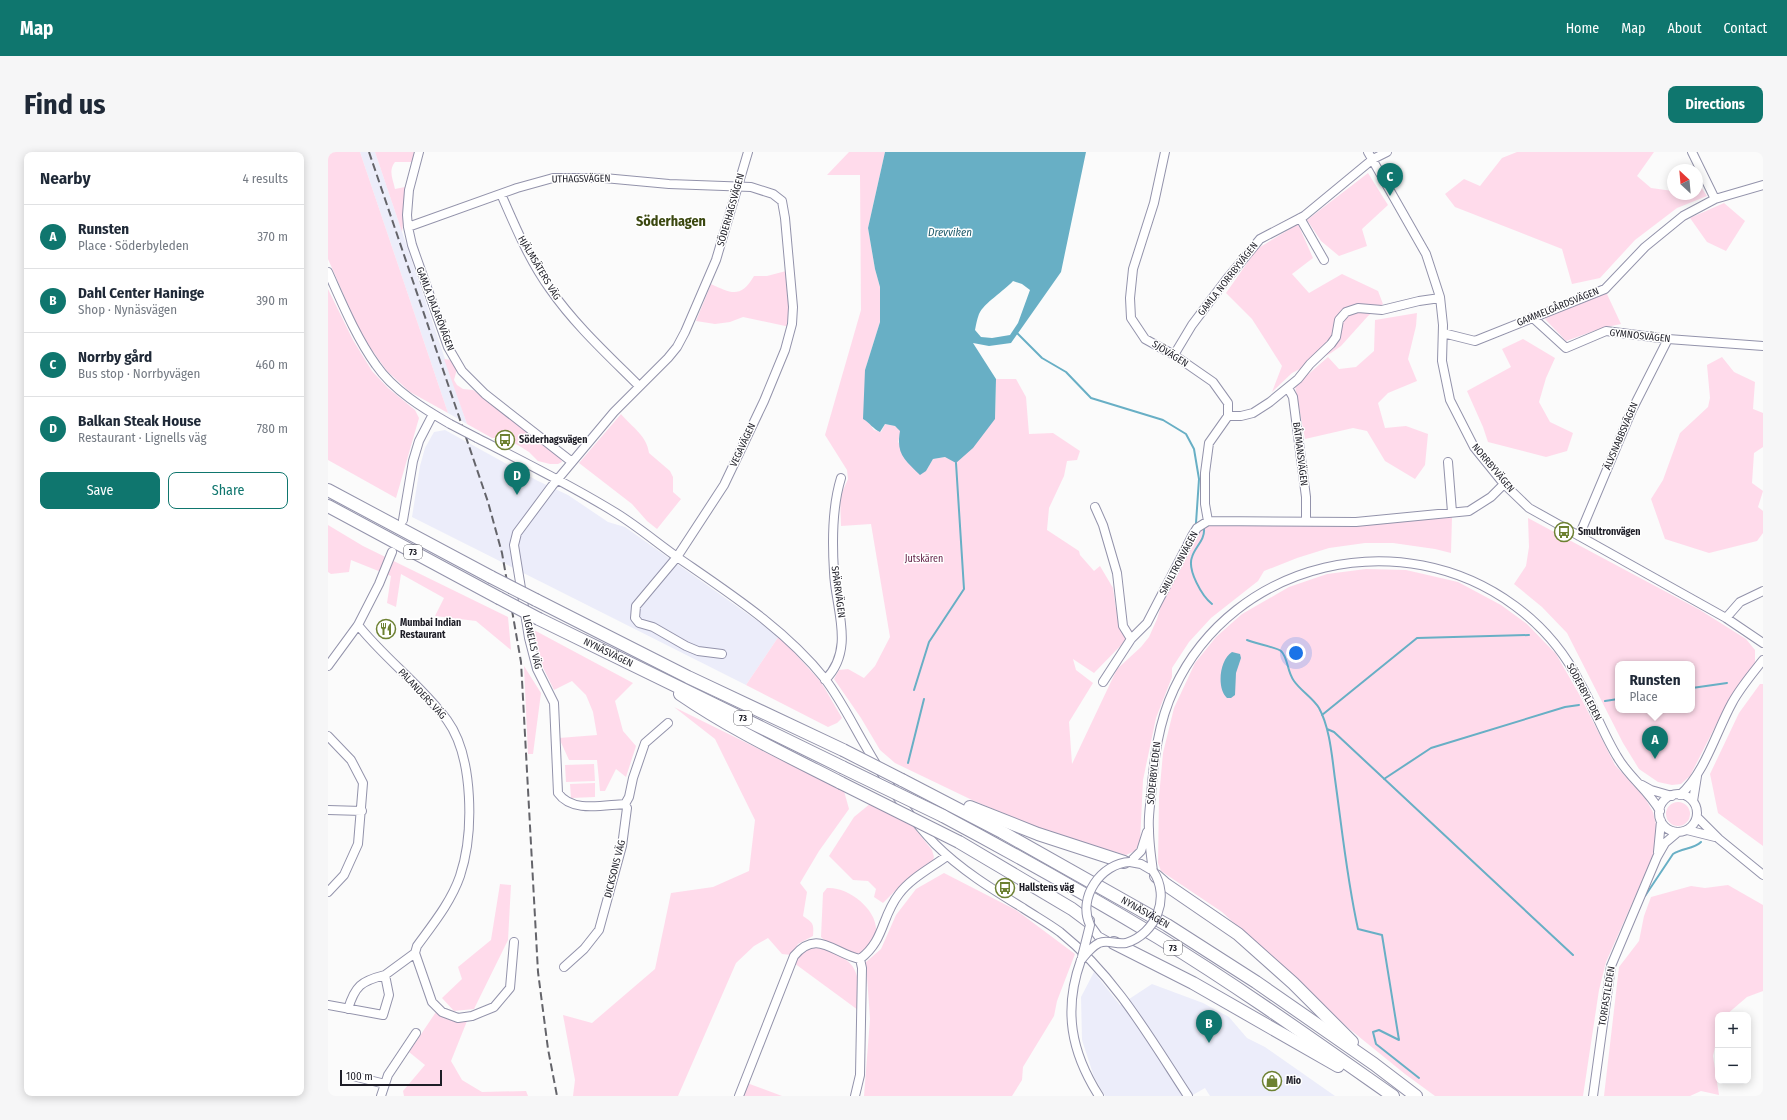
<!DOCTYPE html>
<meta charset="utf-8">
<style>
body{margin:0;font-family:"Fira Sans Condensed",sans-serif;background:#f6f6f7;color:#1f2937}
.controls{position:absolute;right:12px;bottom:12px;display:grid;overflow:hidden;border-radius:8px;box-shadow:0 2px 10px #0003}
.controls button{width:36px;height:36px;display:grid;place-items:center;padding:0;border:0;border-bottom:1px solid #e0e1e3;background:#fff;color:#1f2937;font:20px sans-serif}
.compass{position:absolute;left:1339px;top:12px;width:36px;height:36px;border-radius:50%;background:#fff;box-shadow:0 2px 10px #0003;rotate:334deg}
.scale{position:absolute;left:12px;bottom:10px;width:102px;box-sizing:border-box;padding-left:4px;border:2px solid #1e1e27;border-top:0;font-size:11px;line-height:14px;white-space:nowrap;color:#1e1e27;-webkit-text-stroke:3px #fff;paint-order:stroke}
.you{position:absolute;left:968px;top:501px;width:14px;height:14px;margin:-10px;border:3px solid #fff;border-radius:50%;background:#1a73e8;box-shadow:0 0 0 6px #1a73e833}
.badge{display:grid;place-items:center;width:26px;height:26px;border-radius:50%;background:#0f766e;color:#fff;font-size:13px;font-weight:700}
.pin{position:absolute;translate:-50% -33px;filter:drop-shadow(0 1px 2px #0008)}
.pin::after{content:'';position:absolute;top:21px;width:14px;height:12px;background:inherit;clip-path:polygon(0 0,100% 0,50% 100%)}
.popup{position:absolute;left:1287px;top:509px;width:80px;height:52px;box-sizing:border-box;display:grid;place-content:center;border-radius:8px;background:#fff;filter:drop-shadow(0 1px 3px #0005);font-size:13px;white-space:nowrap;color:#747a83}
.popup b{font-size:15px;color:#1f2937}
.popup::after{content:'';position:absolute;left:50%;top:100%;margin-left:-8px;border:8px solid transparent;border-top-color:#fff}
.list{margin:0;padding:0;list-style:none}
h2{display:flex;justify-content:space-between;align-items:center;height:52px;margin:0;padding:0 16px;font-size:17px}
h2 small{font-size:13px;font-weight:400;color:#747a83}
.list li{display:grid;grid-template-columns:26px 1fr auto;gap:12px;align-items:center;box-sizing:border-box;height:64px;padding:0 16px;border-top:1px solid #e0e1e3}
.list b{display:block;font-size:15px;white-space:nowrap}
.list p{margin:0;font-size:13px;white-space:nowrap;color:#747a83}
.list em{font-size:13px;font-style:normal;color:#747a83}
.actions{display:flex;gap:8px;padding:12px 16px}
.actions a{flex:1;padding:9px 0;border:1px solid #0f766e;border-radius:8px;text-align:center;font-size:14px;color:#0f766e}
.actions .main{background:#0f766e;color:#fff}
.map{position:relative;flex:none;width:1435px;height:944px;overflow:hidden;border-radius:8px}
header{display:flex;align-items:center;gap:24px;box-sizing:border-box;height:56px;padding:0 20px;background:#0f766e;color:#fff}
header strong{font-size:19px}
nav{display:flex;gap:22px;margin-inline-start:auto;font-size:14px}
.intro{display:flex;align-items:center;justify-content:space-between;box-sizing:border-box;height:96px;padding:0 24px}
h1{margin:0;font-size:28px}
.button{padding:10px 18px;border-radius:8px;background:#0f766e;color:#fff;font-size:14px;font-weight:700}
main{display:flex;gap:24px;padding:0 24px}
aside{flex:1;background:#fff;border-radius:8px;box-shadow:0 2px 10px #0003}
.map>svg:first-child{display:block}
.built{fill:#ecedfa}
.green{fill:#ffdbeb;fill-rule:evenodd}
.water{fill:#68afc5;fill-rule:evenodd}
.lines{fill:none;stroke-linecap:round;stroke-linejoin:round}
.stream{stroke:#68afc5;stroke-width:2}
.minor-casing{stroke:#9393ab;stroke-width:10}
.highway-casing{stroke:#9393ab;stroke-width:14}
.minor{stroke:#fff;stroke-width:8}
.highway{stroke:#fff;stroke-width:12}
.rail{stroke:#64646a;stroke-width:2;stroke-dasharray:8 4;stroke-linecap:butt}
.minor-bridge-casing{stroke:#9393ab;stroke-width:10;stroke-linecap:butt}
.highway-bridge-casing{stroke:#9393ab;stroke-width:14;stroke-linecap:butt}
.minor-bridge{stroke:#fff;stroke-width:8}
.highway-bridge{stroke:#fff;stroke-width:12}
.labels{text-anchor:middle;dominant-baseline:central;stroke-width:3;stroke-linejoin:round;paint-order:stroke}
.shield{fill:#fff;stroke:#626268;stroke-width:1}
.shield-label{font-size:9px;font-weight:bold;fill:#1e1e27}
.street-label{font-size:10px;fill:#1e1e27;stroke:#fff}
.poi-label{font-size:10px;font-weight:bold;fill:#1e1e27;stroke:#fff;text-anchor:start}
.park-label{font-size:10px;fill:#5f1b42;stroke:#fff}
.water-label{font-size:11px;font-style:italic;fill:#235e6e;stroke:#fff}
.district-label{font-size:14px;font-weight:bold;fill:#3b4810;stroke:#fff}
</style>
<header>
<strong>Map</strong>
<nav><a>Home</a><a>Map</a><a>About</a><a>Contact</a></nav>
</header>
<div class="intro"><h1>Find us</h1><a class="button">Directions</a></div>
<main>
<aside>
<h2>Nearby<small>4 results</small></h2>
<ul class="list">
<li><span class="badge">A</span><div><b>Runsten</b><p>Place · Söderbyleden</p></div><em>370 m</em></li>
<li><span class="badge">B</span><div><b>Dahl Center Haninge</b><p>Shop · Nynäsvägen</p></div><em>390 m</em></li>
<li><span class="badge">C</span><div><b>Norrby gård</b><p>Bus stop · Norrbyvägen</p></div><em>460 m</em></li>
<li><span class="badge">D</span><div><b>Balkan Steak House</b><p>Restaurant · Lignells väg</p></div><em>780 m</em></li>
</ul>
<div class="actions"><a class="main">Save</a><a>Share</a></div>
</aside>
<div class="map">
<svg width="1435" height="944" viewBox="0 0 1435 944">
<rect width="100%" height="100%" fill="#fbfbfb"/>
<path class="built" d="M32,0h15l92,272 -19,-11z
M117,278l93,51 30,14 40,27 17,5 154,109 -33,49 -334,-168 8,-51 5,-18 9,-16z
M766,820l26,33 32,-21 51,19 26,14 18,21 18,9 70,49h-125l-5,-8 -14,8h-86l-11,-19 -12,-37 -1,-43z"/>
<path class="green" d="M0,0h32l88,261 -38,-21 -23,-21 -18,-25 -12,-21 -29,-66z
M47,0h39l-2,10h-17c-7,9 -2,17 0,27l10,-2v18l-3,27z
M521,0h36l-17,76 7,41 5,18v35l-15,48 4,53 5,7 7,2 4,-8 10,2 6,5 -3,11 28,29 7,-12 12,-2 50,-38 1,-40h20l10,18 3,37 24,-1 27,18 -3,9 -10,1 -3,15 -15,32 -2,22 32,21 1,4 14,16 6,-5 13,22 3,21 10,16 8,7 -40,41 -21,-14 3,11 17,13 -24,39 3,42 45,-95 24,-22 8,-10 8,-18 4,-13 38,-76 8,-4 163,-2 82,-7 -1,36 -16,-4 -42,-6h-28l-36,5 -32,10 -33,13 -6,10 -47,37 -22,24 -17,26v9l-16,41 -13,62 -3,62 -5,9 -9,4 -42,-12 -43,-14 -69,-29 -77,-37 -15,-13 -19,-32 -27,-39 5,-9 9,-1 16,9 11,-12 15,-29 -19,-113 -30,2 -1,-29 8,-18 -1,-9 -22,-35 36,-125 -1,-135h-33z
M1189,0h137l-17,24 14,12 22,3v3h24v-9l2,-1 8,12 -30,12 -42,32 -35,38 -28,6 -10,-35 -107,-42 -10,-13 19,-15 16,7 22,-28z
M1040,21l20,32 -26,24 5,17 -28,10 -18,-15 -14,-21z
M1396,51l21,18 -19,30 -19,-9 -17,-24z
M970,72l15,34 -21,16 17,19 33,-19 36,17 5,13 -15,12 -27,30 -10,7 -39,20 -20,19 10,-26 -30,-47 -26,-26 31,-44z
M458,119l4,56 -47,-10 -13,5 -15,2 -19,-3 15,-37c21,10 30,14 43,-8h13z
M0,137l25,51 19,31 16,17 27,22 4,8 -23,80 -68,-38z
M1278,140l15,32 -19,4 -36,13 -21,-22 11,-8z
M1089,161l-1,13 -8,33 9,22 -29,12 -10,10 7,25 21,-2 22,8 -3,31 -10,14 -30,-18 -18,-30 -14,-3 -48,11 -10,-53 33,-29 11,12 17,-2 18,-16 1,-31z
M1195,187l32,19 -9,20 -7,24 11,20 23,11 -6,18 -21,6 -58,-15 -5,-15 -16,-36 44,-24 -9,-18z
M1394,205l12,15 21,10 -2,27 10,4v34l-9,6 -2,30 11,8 -5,16 5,4v22l-6,8 -48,12 -44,-14 -14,-40 12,-19 17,-47 28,-26 2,-9 -3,-33z
M116,207l8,1 5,9 -3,11 3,5 6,4 10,1 14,10 74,59 1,3 -4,2h-8l-12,-3 -9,-9 -16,-10 -13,-4h-8l-25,-14z
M293,262c11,13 26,22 28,39l21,18 3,6v15l8,7 -24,30 -10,-8 -15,-17 -53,-41z
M1200,366l172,92 46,29 9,11v13l-33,50 -32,63 -9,8 -9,1 -14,-3 -19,-13 -16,-26 -56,-110 -25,-26 -28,-23 12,-18 3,-19zM1290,512h74v46h-74z
M0,373l35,21 145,71 3,33 -35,-29 -41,-5 9,-18 -43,-24 -5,33 -9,-4 4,-27 -40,-16 -2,12 -18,2 -3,-2z
M1038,417l40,1 52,12 43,23 26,19 29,30 23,40 36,71 30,33 8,14 4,17 -4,27 -47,106 -7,28 -16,106h-148l-30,-22 -58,-47 -125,-115 -61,-41 -3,-8 1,-66 4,-44 11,-45 21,-45 21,-26 26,-23 47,-27 38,-13z
M206,478l99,53 -18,18 8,30 13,15 -10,31 -10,-8 -11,22h-5l-3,-31h-28l-10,-22 38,-3 -4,-23 -7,-17 -14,-14 -18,9 -18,-37z
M451,484l42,46 21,36 -5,5 -9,4 -82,-42z
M196,514l17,27 -8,61h-5z
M1432,532h3v162l-45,-33 -8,-39 29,-61z
M346,555l170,84 5,18 -30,42 -19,32 7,9 -4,24c10,7 11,7 10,20l-15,8 -7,11 -9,-1 -14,-16 -14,8 -18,17 -58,133h-105l2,-16 -12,-65 29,8 63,-54 16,-76 42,-6 36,-16 6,-51 -40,-81z
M266,612l1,17 -29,1 -1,-17z
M267,631v14l-24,1 -1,-14z
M1338 662a12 12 0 1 1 24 0a12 12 0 1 1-24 0Z
M543,651l37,17 24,30 2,7 -2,6 -28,19 -21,21 -9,-6 2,-8 -8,-8 -15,-1 -24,-24 25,-39z
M616,721l72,37 59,44 -18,47 -3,15 -31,51 -1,13 -10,16h-148l6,-77 -4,-57 15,-13 15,-34 20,-26z
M172,732l11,1 -3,55 -34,69 -20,2 -12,-13 20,-19 -4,-12 33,-27z
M1400,733l35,20v86l-16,6 -21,18h-8v18l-5,23 6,39 -18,-4 -11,5h-86l15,-129 20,-26 5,-25 7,-19 40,-11 14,2z
M499,736c24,-2 60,29 46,53 -4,8 -8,11 -16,13l-33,-14 -3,-3 2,-44z
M486,796c9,0 16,3 24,7 25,12 20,31 20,55l-64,-47c5,-9 10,-13 20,-15z
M108,860l20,10 11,-1 -16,40 11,19 20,12 44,-1 2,5h-124l-1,-5 22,-26 -16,-13z
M419,931l35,13h-40z"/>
<path class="water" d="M557,0h201l-25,120 -50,71 -22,3 -16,-3 23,36 -1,40 -22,29 -17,15 -11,-6 -12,2 -7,12 -6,4c-16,-16 -24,-21 -20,-44l-5,-5 -10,-2 -5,8c-7,-3 -10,-9 -17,-13l2,-49 15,-48v-35l-5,-18 -7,-41zM685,129l9,3 8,6 -12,33 -8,12 -18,3 -11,-1 -6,-7c1,-5 2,-11 4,-16 5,-11 25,-23 34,-33z
M904,500l8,2 1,4 -5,15 -1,22 -4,3h-4c-11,-10 -7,-39 5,-46z"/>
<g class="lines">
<path class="stream" d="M689,181l25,25 24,14 25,26 72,22 23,14 8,15 5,30 -3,44
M876,377c1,11 -9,18 -12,28 -5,13 10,39 20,47
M919,488c7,3 31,8 34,11 7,6 6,21 13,30 7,10 19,17 25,27 11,20 13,49 16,71 7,50 12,101 23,150l24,6 17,105 -20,-10 -6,2 3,12 43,34
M1364,536l35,-5
M586,538l15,-48 35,-53 -8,-126
M1277,549l13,-2
M994,563l95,-77 112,-3
M999,577l7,3 239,223
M580,611l16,-64
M1056,627l47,-31 134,-41 14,-2
M1317,744l28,-42c9,-6 21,-5 28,-12"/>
<g class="minor-casing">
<path id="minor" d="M91,0l-10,38 -2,25 1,12 4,18 36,102 14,24 23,23 87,68
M837,0l-11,51 -21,66 -3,29 1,20 14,21 29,16 39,27 15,21v13l-19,27 -4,30v31l3,17
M1040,0l58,102 14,43 3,28 -1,36 8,39 24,47 30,37 25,24 197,110 37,25
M1364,0l23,47
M173,42c14,32 28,66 49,95 25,36 58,66 89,97
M972,66l24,42
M80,75l109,-39 36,-10h51l65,6 82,3 22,7 9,7 3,17 8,89 -1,17 -7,26 -21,51 -40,84 -47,72 -41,49 -1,12 4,5 14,4 33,19 12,5 24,3
M0,120c14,31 28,65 48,93 17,25 48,44 74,59
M1204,165l34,31 40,-17 62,8 95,7
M1115,181l32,8 130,-52 40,-42 38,-31 32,-17 48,-14
M846,203l18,-30 34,-45 34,-41 44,-23 69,-57 14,-7
M960,236l5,9 13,100v24
M900,264h13l12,-3 17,-11 28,-23 12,-15 21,-20 5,-7 3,-17 7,-8 12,-4 24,2 37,-9 21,-3
M149,286c47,24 94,47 139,75 21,13 40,29 61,44 52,36 108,72 148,122 16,21 28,46 41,68 20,35 41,68 69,97 26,26 57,45 88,64 12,8 25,15 37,24 55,44 90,106 128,164
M1120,310l4,50
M767,355l8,18 14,48 6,53 8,13
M75,368l10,-59 6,-20 14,-27
M1251,384l53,-126 36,-71
M1398,466l14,-16 23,-11
M30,473c27,34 63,60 89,95 27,37 27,114 13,156 -9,26 -27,48 -43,70l-2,7 17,49 10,10 16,6 14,-2 22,-9 16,-19 4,-46
M0,514l30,-41 21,-41 13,-32
M497,528c31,-31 10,-73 9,-108 -2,-31 -2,-65 7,-94
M775,530l28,-43 16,-16 45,-87 5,-8 11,-7 148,1 113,-11 22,-14 13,-13
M0,584l23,24 12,23 -5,61 -14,31 -16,17
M1314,633l9,5 21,6
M1331 661a19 19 0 1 1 38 0a19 19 0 1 1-38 0Z
M1352,643c25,-22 36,-63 52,-92 8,-15 20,-29 31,-43
M1365,649l4,-25
M297,652c-22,1 -53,9 -67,-11l-4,-90 -17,-34 -8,-31 -15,-93 3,-12 35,-47 62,-74 54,-54 9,-11 8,-15 31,-72 32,-108
M0,658l34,1
M1369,665l22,22 44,36
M1359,678l28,7
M1330,700l3,-31
M802,710l11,-11 6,-19
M802,710l11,2 12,7
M825,719c-2,-14 -4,-28 -4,-42 -1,-11 1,-22 2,-33 3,-37 7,-73 23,-107 60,-129 228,-167 341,-83 27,20 50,47 65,77 14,24 23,51 38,75 11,19 31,33 42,53
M762,773l8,11 9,5
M753,808c-18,50 -10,92 18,136
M236,815l20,-18 15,-19 23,-84 5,-38 -2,-4 4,-7 4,-19 12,-35 23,-20
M57,823l30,-22
M0,853l55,10 6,-20 -4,-20c-24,6 -30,11 -37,34
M25,924l32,8
M53,944l7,-21 28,-42
M411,944l55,-140c23,-28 40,-2 66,3
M527,944l5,-21 2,-107 -2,-9c25,-19 21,-42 39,-65 12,-16 32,-26 48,-38
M1265,944l18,-130 46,-109 8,-14 13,-11"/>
</g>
<g class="highway-casing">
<g id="highway">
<path d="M0,338l163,87"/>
<path d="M0,354l171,92"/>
<path d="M208,448l152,77 155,73"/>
<path id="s1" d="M211,467l303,148"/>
<path d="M352,542c51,35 106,61 161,89"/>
<path id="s2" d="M574,628l100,52 165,93 89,57 118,82 42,32"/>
<path d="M642,655l68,27 86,28"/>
<path d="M615,664c73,39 146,80 216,122 80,49 157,104 234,158"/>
<path d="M631,690l113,67 16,12"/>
<path d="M828,724l9,8 73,50 55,49 59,59"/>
<path d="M786,791l79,40 145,83"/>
</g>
</g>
<use href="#minor" class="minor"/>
<use href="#highway" class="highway"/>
<path class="rail" d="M41,0l119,350 14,51 19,109 17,310 10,77 9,47"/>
<g class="minor-bridge-casing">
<path id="minor-bridge" d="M122,272l27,14
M754,805l8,-32c-13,-27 11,-62 40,-63
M753,808c5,-6 10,-13 18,-17 9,-4 17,2 27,0 30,-9 45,-46 27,-72"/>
</g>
<g class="highway-bridge-casing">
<path id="highway-bridge" d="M163,425l45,23
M171,446l40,21
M515,598l59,30
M514,615l101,49
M513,631l118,59"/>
</g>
<use href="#minor-bridge" class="minor-bridge"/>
<use href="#highway-bridge" class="highway-bridge"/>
</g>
<defs>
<g id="bus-ring" transform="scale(1)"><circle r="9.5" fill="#fff" stroke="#6d8132" stroke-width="1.5"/><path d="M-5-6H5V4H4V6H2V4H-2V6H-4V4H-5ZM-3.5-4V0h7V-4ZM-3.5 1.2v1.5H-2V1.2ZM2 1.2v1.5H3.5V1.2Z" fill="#6d8132"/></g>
<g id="restaurant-ring" transform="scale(1)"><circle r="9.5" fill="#fff" stroke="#6d8132" stroke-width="1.5"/><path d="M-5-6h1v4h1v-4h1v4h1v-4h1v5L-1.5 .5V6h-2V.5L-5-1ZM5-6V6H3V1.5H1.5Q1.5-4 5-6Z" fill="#6d8132"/></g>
<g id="shop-ring" transform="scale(1)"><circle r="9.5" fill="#fff" stroke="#6d8132" stroke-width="1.5"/><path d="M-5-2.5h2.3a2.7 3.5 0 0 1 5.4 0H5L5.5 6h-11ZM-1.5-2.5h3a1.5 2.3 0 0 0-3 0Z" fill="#6d8132"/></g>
</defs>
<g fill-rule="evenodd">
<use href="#bus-ring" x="177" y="288"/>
<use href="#bus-ring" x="1236" y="380"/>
<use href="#restaurant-ring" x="58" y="477"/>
<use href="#bus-ring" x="677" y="736"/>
<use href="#shop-ring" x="944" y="929"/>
</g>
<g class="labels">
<g class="shield">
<rect x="76" y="393" width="18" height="14" rx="3"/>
<rect x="406" y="559" width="18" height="14" rx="3"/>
<rect x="836" y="789" width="18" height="14" rx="3"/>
</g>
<g class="shield-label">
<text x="85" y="400">73</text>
<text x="415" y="566">73</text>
<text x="845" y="796">73</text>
</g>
<g class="street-label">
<text transform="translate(253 27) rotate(-1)">UTHAGSVÄGEN</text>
<text transform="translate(403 58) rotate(-74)">SÖDERHAGSVÄGEN</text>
<text transform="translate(211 116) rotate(59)">HJÄLMSÄTERS VÄG</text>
<text transform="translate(900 127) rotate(-52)">GAMLA NORRBYVÄGEN</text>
<text transform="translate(1230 155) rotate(-22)">GAMMELGÅRDSVÄGEN</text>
<text transform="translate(107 157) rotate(69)">GAMLA DALARÖVÄGEN</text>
<text transform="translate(1312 184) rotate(6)">GYMNOSVÄGEN</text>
<text transform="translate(842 202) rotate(32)">SJÖVÄGEN</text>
<text transform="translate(1293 284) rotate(-67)">ÄLVSNABBSVÄGEN</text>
<text transform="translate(415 293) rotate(-65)">VEGAVÄGEN</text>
<text transform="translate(972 302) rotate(83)">BÅTMANSVÄGEN</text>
<text transform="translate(1165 316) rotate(50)">NORRBYVÄGEN</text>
<text transform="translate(851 411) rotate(-62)">SMULTRONVÄGEN</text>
<text transform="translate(510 440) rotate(82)">SPÄRRVÄGEN</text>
<text transform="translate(204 490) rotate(77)">LIGNELLS VÄG</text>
<text stroke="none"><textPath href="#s1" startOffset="77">NYNÄSVÄGEN</textPath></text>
<text transform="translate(1256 540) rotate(62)">SÖDERBYLEDEN</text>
<text transform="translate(94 542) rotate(47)">PALANDERS VÄG</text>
<text transform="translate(826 621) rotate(-84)">SÖDERBYLEDEN</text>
<text transform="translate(287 717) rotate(-76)">DICKSONS VÄG</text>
<text stroke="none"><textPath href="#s2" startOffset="277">NYNÄSVÄGEN</textPath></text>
<text transform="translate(1279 844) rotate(-81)">TORFASTLEDEN</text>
</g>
<g class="poi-label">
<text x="191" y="288">Söderhagsvägen</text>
<text x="1250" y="380">Smultronvägen</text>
<text x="72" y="471">Mumbai Indian<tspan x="72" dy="12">Restaurant</tspan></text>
<text x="691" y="736">Hallstens väg</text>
<text x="958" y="929">Mio</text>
</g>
<g class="park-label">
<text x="596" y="407">Jutskären</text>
</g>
<g class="water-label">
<text x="622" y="80">Drevviken</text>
</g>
<g class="district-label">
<text x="343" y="69">Söderhagen</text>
</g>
</g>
</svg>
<div class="controls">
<button>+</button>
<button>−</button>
</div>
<svg class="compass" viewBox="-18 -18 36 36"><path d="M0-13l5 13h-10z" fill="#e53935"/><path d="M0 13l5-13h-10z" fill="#747a83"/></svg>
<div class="scale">100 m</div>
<div class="you"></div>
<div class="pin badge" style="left:1327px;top:607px">A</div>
<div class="popup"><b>Runsten</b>Place</div>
<div class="pin badge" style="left:881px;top:891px">B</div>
<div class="pin badge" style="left:1062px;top:44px">C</div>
<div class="pin badge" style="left:189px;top:343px">D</div>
</div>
</main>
